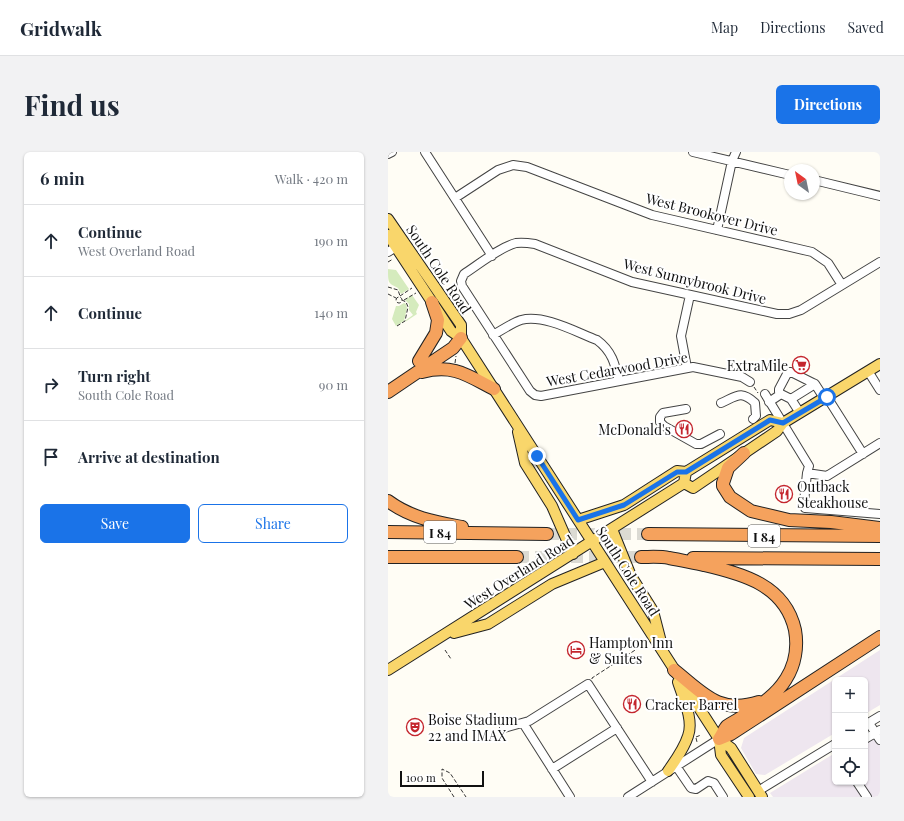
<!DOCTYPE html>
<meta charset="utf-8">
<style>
body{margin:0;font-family:"Playfair Display",serif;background:#f2f2f3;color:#1f2937}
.controls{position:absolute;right:12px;bottom:12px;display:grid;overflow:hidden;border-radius:6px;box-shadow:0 1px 3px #0004}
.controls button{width:36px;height:36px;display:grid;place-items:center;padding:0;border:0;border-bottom:1px solid #e0e1e3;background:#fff;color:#1f2937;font:20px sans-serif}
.compass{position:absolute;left:396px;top:12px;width:36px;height:36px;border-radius:50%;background:#fff;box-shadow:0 1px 3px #0004;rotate:327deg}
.scale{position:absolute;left:12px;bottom:10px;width:84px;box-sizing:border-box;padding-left:4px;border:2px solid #111;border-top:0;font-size:11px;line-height:14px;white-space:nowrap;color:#111;-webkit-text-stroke:3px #fff;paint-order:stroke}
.stop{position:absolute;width:12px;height:12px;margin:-9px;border:3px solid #1a73e8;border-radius:50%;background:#fff}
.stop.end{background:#1a73e8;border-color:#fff;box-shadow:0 1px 4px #0008}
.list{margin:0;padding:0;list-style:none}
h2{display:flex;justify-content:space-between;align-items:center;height:52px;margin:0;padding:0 16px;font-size:17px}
h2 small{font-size:13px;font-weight:400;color:#747a83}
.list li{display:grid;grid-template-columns:26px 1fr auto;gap:12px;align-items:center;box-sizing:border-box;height:72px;padding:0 16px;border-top:1px solid #e0e1e3}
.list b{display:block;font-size:15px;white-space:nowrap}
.list p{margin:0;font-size:13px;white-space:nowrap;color:#747a83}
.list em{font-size:13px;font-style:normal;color:#747a83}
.actions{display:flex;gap:8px;padding:12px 16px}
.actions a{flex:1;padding:9px 0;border:1px solid #1a73e8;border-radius:6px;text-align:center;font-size:14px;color:#1a73e8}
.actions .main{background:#1a73e8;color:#fff}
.icon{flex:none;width:22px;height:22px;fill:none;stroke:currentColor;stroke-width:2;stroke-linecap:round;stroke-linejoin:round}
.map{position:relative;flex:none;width:492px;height:645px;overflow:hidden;border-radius:6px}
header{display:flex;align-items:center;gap:24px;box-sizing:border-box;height:56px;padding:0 20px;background:#fff;border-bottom:1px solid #e0e1e3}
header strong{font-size:19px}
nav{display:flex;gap:22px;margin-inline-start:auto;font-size:14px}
.intro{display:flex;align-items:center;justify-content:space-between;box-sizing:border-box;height:96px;padding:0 24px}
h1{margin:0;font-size:28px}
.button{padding:10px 18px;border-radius:6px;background:#1a73e8;color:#fff;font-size:14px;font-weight:700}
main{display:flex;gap:24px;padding:0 24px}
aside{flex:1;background:#fff;border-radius:6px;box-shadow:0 1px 3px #0004}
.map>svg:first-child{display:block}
.industrial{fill:#eee6ef}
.green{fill:#d5ebbd}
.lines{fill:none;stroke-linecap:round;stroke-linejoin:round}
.highway-tunnel{stroke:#dbdad3;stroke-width:12;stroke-dasharray:12 6;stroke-linecap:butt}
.minor-casing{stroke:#444;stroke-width:10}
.major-casing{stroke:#222;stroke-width:12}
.highway-casing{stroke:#222;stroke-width:14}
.path{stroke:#333;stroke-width:1;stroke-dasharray:4 2;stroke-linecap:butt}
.minor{stroke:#fff;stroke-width:8}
.major{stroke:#f9d66b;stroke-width:10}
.highway{stroke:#f5a25d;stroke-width:12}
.route{stroke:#1a73e8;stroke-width:5}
.labels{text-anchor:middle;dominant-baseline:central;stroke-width:4;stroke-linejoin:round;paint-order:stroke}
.shield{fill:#fff;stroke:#585858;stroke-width:1}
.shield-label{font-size:13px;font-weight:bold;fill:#111}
.street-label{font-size:14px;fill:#111;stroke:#fff}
.poi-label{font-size:14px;fill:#111;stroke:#fff;text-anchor:start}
</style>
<header>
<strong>Gridwalk</strong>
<nav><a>Map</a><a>Directions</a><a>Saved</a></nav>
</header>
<div class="intro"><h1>Find us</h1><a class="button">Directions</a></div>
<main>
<aside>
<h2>6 min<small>Walk · 420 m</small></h2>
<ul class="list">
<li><svg class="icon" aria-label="ahead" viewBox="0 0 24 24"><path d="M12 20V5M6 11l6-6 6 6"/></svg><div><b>Continue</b><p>West Overland Road</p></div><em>190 m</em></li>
<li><svg class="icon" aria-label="ahead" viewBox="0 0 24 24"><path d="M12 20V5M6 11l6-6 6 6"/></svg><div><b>Continue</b></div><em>140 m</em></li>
<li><svg class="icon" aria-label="right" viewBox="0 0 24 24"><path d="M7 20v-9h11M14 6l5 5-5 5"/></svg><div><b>Turn right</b><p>South Cole Road</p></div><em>90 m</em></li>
<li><svg class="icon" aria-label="arrive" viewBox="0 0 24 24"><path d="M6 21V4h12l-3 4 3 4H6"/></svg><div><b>Arrive at destination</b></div></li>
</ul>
<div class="actions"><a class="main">Save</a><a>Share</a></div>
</aside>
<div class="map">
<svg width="492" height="645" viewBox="0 0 492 645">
<rect width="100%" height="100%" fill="#fffdf5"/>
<path class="industrial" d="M492,498v55l-15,9v-34h-30v53l-70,42 -9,-1 -15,-26 3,-10z
M492,574v71h-107l-3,-4 65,-40v29h30v-47z"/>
<path class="green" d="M0,117l8,1 13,19 -8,5 -3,-6c-10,-5 -10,-5 -10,-19z
M24,143l7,10 -3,7 1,2 -12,8 1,-2 7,-5 -4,-5v-6l-4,-4z
M16,151l2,1 1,4 -3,13 -8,5 -4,-7 4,-13h3z"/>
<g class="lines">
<path class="highway-tunnel" d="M159,382h101
M129,405h124"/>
<g class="minor-casing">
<path id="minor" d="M37,0l67,104
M305,0l97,23
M0,2l4,-2
M426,28l66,16
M67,46l43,-28 15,-5 14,2 125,48 160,37 16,11 14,22
M329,78l15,-69 4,-9
M0,100l8,-5
M105,183c9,-5 19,-12 28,-15 23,-6 55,12 76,20 15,11 18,24 22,41
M299,216l-6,-32 9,-41
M480,219l12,19
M362,230l-8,-5 -49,-10 -152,29 -6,-1 -5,-4 -68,-105 -1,-5 3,-7c14,-9 36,-27 52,-31 7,-1 13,0 19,1l97,38 145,32h12l12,-4 79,-48
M377,242l44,72 -2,7 20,3 53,-33
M393,242l-2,-2v-3l9,-17h3l24,12
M439,245l36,57
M403,247l24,-15 9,14
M381,250l12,-8 10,5 9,14
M333,251c16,-7 20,-13 34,0l1,13 -3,3
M298,257l-23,4 -3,4v5l4,4 32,18h5l19,-10
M419,321l-3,29 1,6 75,6
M135,571l47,74
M481,571l11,17
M477,573l15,-9
M116,576l25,-7 59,-37 64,98
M477,587l15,-9
M288,614l15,22 5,1 12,-8 6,2 9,14
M164,617l65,-41
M469,630l10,15
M370,639l77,-47
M240,645l91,-58"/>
</g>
<g class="major-casing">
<path id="major" d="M0,67l73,106v13
M0,83l63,96 10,7 251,390 7,11 12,9 31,49
M130,280l7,31 27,43 21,48
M296,331l9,5 84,-57 6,-8 97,-59
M190,368l46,-15 53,-34 9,1
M224,377l19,47 22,35 8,31
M66,481l34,-9 64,-40 53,-22
M0,518l296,-187 2,-11 84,-52 13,3
M331,587l2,16 28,42
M280,619c7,-10 16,-22 20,-35 6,-16 -5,-38 -10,-54"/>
</g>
<g class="highway-casing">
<path id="highway" d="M31,209l17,-28 2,-13 -6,-18
M34,220c31,-8 45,3 72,17
M0,240l65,-44 8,-10
M356,301l-16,15 -5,15v3l7,11 21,14 38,9 42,2 49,6
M0,349c23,17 47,21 74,26
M0,380l159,2
M260,382l232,2
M0,405h129
M253,405c9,0 19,-1 28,1 12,2 24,5 35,7 39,9 81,20 91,65 3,17 0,35 -9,49 -11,18 -29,28 -46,39 -4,3 -9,5 -13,8 -3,3 -5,9 -8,13
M305,406l187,1
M286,518c29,23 45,45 85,32
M331,587l12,-5 149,-97"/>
</g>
<path class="path" d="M0,110l5,-3
M54,131l8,-5
M0,135l10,3 2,6
M0,142l8,4
M12,144l12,-8
M8 148a3 3 0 1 1 6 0a3 3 0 1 1-6 0Z
M16,148l12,-7
M9,174l8,-5 3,-14 -2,-5 -4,-2
M67,211l1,-7
M366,235l4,6
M57,498l6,9
M204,527v-1l51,-33
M308,585l5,-2
M308,586l1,4
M66,645l-12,-19v-9l8,4 16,24"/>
<use href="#minor" class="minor"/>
<use href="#major" class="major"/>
<use href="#highway" class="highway"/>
</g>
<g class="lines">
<path class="route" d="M149,304l41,64 46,-15 53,-33h9l84,-52 13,3 44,-26"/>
</g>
<defs>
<g id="supermarket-ring" transform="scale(0.9)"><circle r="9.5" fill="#fff" stroke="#c4262e" stroke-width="1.5"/><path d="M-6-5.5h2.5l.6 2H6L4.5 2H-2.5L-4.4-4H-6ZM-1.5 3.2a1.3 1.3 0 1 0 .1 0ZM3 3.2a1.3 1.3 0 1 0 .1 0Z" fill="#c4262e"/></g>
<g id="restaurant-ring" transform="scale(0.9)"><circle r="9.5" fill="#fff" stroke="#c4262e" stroke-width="1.5"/><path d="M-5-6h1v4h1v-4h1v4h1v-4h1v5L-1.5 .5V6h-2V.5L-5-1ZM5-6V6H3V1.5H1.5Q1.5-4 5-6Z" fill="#c4262e"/></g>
<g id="hotel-ring" transform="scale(0.9)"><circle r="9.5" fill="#fff" stroke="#c4262e" stroke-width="1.5"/><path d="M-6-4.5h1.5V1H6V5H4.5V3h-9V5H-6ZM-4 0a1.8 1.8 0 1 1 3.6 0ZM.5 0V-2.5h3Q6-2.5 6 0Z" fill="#c4262e"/></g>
<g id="theatre-ring" transform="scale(0.9)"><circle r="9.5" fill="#fff" stroke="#c4262e" stroke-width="1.5"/><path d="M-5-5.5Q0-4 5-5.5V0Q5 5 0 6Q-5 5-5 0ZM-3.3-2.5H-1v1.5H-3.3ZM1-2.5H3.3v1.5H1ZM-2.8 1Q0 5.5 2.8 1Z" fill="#c4262e"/></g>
</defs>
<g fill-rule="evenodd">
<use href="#supermarket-ring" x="413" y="213"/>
<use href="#restaurant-ring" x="296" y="277"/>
<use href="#restaurant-ring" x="396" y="342"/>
<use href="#hotel-ring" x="188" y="498"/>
<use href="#restaurant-ring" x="244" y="552"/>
<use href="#theatre-ring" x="27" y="575"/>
</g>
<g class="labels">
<g class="shield">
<rect x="36" y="369" width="32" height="22" rx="3"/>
<rect x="360" y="373" width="32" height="22" rx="3"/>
</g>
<g class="shield-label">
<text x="52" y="380">I 84</text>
<text x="376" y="384">I 84</text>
</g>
<g class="street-label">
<text transform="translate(324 62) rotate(14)">West Brookover Drive</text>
<text transform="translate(51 117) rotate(56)">South Cole Road</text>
<text transform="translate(307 129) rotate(14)">West Sunnybrook Drive</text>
<text transform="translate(229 217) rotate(-10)">West Cedarwood Drive</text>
<text transform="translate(240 419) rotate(57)">South Cole Road</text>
<text transform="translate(131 420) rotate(-32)">West Overland Road</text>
</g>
<g class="poi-label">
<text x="400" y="213" text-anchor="end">ExtraMile</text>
<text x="283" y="277" text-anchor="end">McDonald's</text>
<text x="409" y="334">Outback<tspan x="409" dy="16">Steakhouse</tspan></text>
<text x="201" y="490">Hampton Inn<tspan x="201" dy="16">&amp; Suites</tspan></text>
<text x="257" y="552">Cracker Barrel</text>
<text x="40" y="567">Boise Stadium<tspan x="40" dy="16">22 and IMAX</tspan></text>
</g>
</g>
</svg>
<div class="controls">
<button>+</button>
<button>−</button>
<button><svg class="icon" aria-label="locate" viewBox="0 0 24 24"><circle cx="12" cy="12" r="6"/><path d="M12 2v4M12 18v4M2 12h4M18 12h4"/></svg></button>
</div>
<svg class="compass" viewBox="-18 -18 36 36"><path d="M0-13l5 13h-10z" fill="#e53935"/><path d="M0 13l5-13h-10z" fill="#747a83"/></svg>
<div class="scale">100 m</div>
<div class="stop" style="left:439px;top:245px"></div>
<div class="stop end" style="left:149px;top:304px"></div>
</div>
</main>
